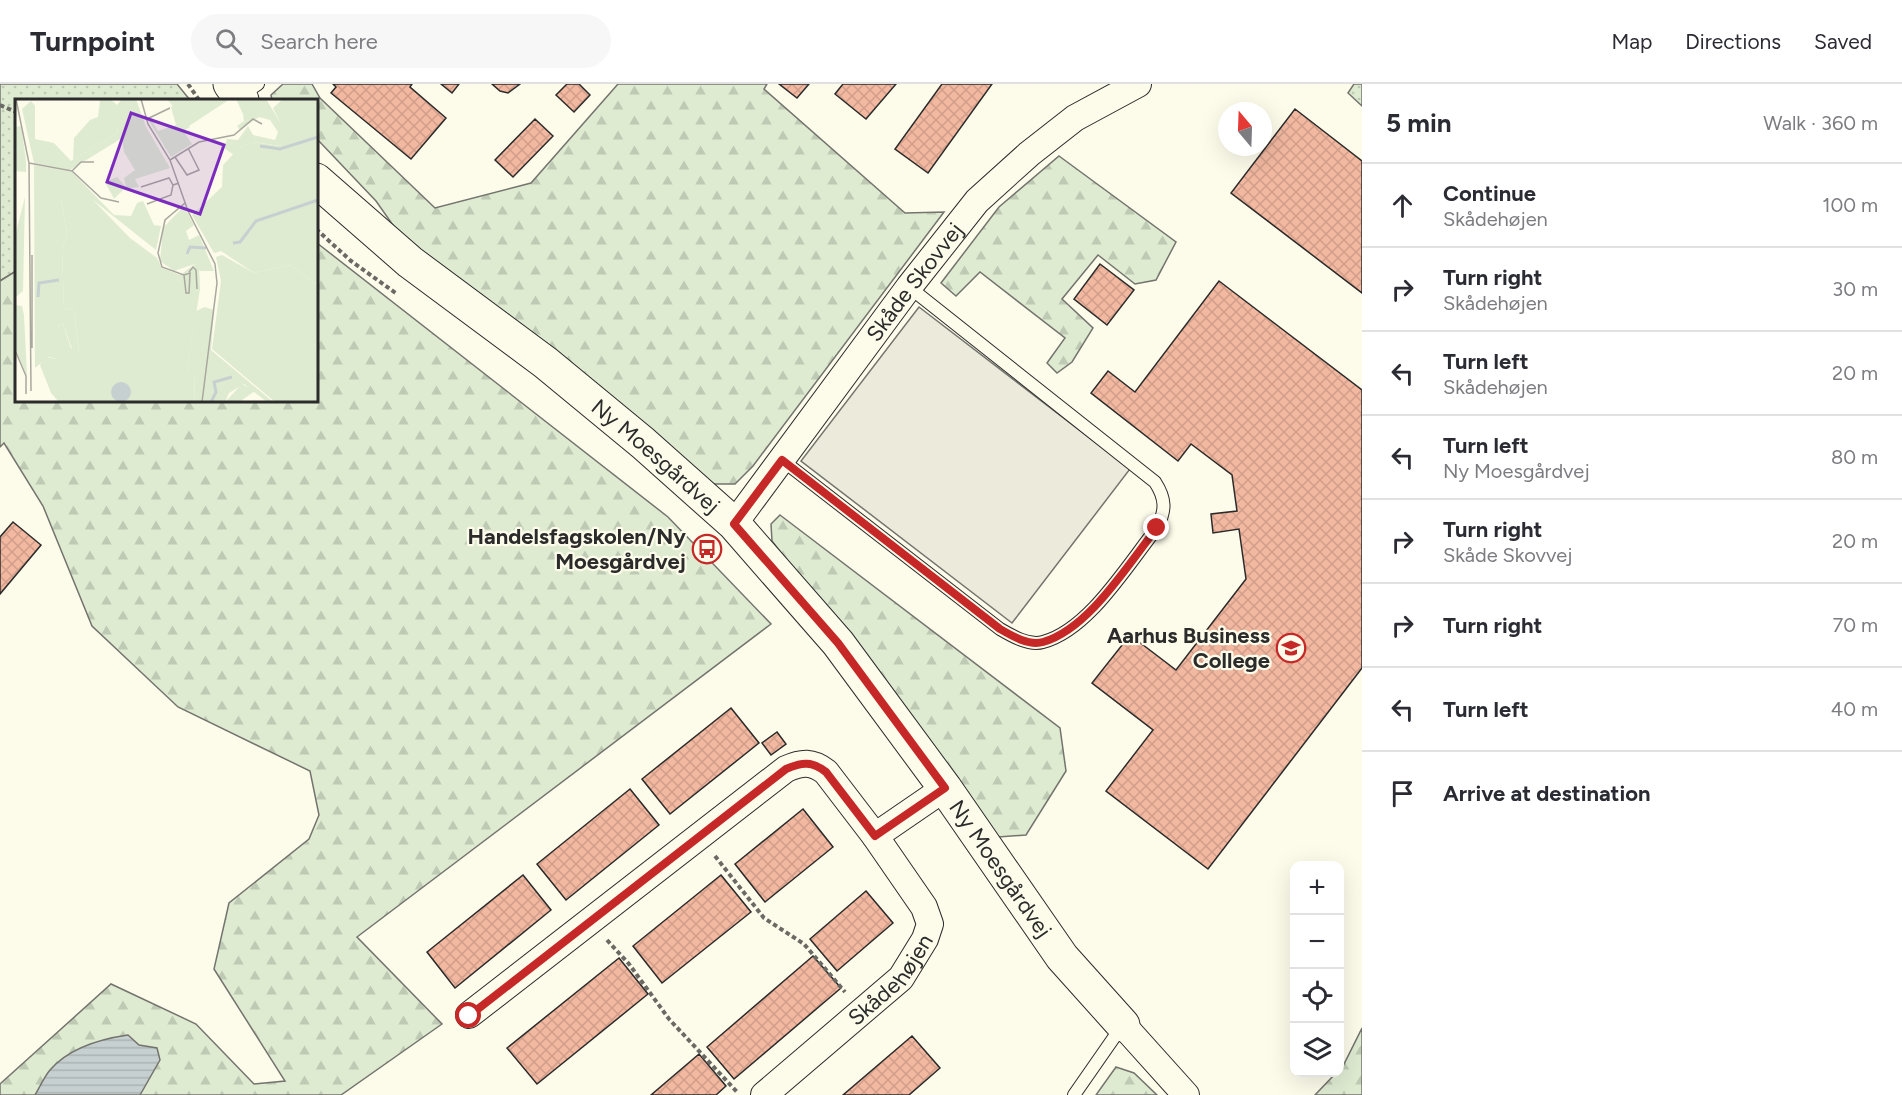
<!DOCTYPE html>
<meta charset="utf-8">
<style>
body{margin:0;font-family:Figtree,sans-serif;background:#f7f7f7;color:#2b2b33}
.controls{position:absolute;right:18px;bottom:18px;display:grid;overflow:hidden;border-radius:12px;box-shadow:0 6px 24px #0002}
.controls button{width:54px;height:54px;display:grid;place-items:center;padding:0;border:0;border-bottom:2px solid #e1e1e2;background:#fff;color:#2b2b33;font:30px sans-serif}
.compass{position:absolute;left:1218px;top:18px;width:54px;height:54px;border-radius:50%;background:#fff;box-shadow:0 6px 24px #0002;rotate:341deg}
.stop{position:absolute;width:18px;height:18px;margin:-14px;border:4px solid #c62828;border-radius:50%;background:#fff}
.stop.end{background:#c62828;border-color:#fff;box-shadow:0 2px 6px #0008}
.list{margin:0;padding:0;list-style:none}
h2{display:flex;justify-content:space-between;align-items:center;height:78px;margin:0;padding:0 24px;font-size:26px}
h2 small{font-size:20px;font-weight:400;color:#7c7c81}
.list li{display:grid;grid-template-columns:39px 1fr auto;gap:18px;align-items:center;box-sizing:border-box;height:84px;padding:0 24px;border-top:2px solid #e1e1e2}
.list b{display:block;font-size:22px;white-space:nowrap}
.list p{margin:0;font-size:20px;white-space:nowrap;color:#7c7c81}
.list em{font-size:20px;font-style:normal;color:#7c7c81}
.icon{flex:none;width:33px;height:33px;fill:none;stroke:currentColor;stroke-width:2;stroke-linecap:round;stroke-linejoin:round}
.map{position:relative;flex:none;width:1362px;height:1011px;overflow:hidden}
header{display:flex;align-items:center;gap:36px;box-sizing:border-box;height:84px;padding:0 30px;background:#fff;border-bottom:2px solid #e1e1e2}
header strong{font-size:28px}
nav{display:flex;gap:33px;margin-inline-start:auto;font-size:21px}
.search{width:420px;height:54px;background:#f7f7f7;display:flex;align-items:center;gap:15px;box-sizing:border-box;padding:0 21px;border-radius:33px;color:#7c7c81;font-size:22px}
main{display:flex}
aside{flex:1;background:#fff}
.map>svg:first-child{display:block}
.grass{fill:url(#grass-dots);stroke:#74746e;stroke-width:1.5}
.forest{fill:url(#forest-firs);stroke:#74746e;stroke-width:1.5}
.parking{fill:#eceadb;stroke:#74746e;stroke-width:1.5}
.water{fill:url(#water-rules);stroke:#74746e;stroke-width:1.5}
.building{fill:url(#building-cross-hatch);stroke:#2b2b2b;stroke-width:1.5}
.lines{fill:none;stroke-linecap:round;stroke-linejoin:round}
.lane-casing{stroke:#2b2b2b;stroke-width:14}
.street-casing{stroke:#2b2b2b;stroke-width:28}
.secondary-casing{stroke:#2b2b2b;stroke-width:35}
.path{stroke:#6a6964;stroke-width:4;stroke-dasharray:4.5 3;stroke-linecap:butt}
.lane{stroke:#fdfbea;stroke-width:12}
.street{stroke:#fdfbea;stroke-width:26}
.secondary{stroke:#fdfbea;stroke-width:33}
.route{stroke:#c62828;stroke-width:8}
.labels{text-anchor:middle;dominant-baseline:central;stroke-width:4.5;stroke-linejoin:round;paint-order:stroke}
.street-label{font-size:22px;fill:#2b2b2b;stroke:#fdfbea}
.poi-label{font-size:22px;font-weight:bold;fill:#2b2b2b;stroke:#fdfbea;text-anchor:end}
.inset-river{fill:none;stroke:#c7d0d0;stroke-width:3}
.inset-road{fill:none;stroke:#a9a89e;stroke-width:1.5}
.view{fill:#7b2cbf;fill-opacity:0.15;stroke:#7b2cbf;stroke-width:3}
.inset-edge{fill:none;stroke:#2b2b2b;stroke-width:3}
</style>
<header>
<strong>Turnpoint</strong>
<div class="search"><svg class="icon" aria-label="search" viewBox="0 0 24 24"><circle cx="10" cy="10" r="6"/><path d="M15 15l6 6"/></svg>Search here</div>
<nav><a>Map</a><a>Directions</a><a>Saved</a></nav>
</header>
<main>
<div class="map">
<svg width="1362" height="1011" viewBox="0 0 1362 1011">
<defs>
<pattern id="grass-dots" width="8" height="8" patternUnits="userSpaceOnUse" patternTransform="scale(1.5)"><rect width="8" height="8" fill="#deebd1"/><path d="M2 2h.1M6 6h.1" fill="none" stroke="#bfcab4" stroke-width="1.8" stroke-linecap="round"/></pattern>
<pattern id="forest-firs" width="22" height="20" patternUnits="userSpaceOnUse" patternTransform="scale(1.5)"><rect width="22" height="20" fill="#deebd1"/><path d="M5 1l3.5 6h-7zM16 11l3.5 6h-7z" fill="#bfcab4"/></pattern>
<pattern id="water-rules" width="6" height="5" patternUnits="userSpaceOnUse" patternTransform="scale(1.5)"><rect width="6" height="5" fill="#c7d0d0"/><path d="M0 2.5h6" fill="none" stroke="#abb3b3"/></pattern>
<pattern id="building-cross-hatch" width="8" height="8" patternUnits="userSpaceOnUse" patternTransform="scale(1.5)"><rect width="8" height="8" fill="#f2b8a0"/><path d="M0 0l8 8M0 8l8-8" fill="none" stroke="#d09e8a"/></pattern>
</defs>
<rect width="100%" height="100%" fill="#fdfbea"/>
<path class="grass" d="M0,0h177l13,16h-174v171l-16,10z
M1354,0h8v22l-14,-13z"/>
<path class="forest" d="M283,0h29l8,14 115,110 96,-25 87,-99h149l-3,5 141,124 39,-1 -191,254 -18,18h-26l-307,-246 -26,-37 -59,-62 -1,-39h-44l-1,-5z
M1059,72l117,86 -20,38 -21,4 -37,-29 -36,44 31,29 -21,34 -15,11 -10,-10 18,-25 -85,-66 -24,24 -15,-13 58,-76z
M317,159l351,274 103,107 -414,313 85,87 -101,71h-341v-11l111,-100 85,40 58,60 31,-3 -71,-112 15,-66 80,-64 10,-24 -9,-44 -132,-64 -86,-81 -49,-120 -39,-63 -4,4v-166l16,-10v129h300z
M780,431l280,213 6,43 -40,64 -28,2 -226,-296 -1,-17z
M1362,944v67h-47l21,-22 4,-1z
M1116,983l18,6 23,22h-61z"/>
<path class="parking" d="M919,223l211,162 -118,154 -211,-162z"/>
<path class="water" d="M128,951l11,10 18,3 3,12 -20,35h-105c5,-8 9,-18 15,-25 19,-22 50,-31 78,-35z"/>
<path class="building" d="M333,0h79l-2,3 36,31 -35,41 -80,-66 5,-6z
M441,0h18l-7,9z
M492,0h28l-12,9 -8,-2z
M567,0h12l11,11 -16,17 -18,-17z
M779,0h30l-12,14z
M843,0h53l-30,35 -31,-25z
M942,0h50l-64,89 -33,-24z
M1295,25l67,52v132l-131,-100z
M535,35l18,17 -40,41 -18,-17z
M1100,180l34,26 -27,35 -33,-26z
M1219,197l143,109v278l-154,201 -102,-78 47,-61 -61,-47 38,-48 46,35 70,-91 -7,-50 -26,4 -2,-19 26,-3 -5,-36 -41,-31 -13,17 -87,-68 17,-22 27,21z
M13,438l28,23 -41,49v-57z
M731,624l28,35 -89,71 -28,-35z
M777,648l9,12 -15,11 -9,-12z
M630,705l29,36 -93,75 -29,-36z
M803,725l30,38 -68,55 -30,-38z
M523,791l28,35 -96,78 -28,-36z
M721,791l30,37 -89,71 -29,-37z
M866,807l27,32 -56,48 -27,-32z
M813,872l28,32 -107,91 -27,-32z
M619,874l29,36 -111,90 -30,-36z
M912,952l28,32 -31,27h-66z
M699,970l27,32 -10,9h-65z"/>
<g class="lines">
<g class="lane-casing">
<path id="lane" d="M240,12l18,-12
M782,376l218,169c12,7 29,17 43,13 46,-12 85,-78 114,-114 9,-18 9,-29 -2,-46l-246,-195
M1074,1011l48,-69"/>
</g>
<g class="street-casing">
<g id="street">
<path id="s1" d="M734,440l175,-237 68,-86 52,-47 46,-36 63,-34"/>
<path d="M469,931l317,-246c16,-7 26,-8 40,3l49,64 70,-48"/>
<path d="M1123,941l63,70"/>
<path id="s2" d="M764,1011l137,-117 24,-39 5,-15 -6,-17 -49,-71"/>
</g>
</g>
<g class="secondary-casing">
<g id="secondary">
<path d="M230,0l12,16"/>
<path id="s3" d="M316,96l94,82 136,101 97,80 91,81 104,119 107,145 117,169 61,68"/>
</g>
</g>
<path class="path" d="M188,0l11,16
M0,21l16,7
M316,145l35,32 46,33
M715,772l49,62 40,26 41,48
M607,856l22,24 40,55 69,74"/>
<use href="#lane" class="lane"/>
<use href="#street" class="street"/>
<use href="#secondary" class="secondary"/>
</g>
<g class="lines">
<path class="route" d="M469,932l317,-247c16,-7 26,-8 40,3l49,64 70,-48 -107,-145 -104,-119 48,-64 218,169c12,7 29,17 43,13 46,-13 85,-78 114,-114"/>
</g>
<defs>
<g id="bus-ring" transform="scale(1.5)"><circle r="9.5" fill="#fdfbea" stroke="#c62828" stroke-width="1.5"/><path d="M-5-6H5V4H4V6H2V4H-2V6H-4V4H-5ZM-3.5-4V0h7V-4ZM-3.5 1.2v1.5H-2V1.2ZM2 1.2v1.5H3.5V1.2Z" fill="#c62828"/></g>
<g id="school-ring" transform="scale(1.5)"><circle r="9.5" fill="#fdfbea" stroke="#c62828" stroke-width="1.5"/><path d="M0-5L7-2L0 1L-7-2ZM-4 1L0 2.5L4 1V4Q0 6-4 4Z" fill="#c62828"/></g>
</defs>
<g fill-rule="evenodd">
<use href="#bus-ring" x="707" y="465"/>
<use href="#school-ring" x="1291" y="564"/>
</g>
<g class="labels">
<g class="street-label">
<text stroke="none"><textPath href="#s1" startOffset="302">Skåde Skovvej</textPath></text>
<text stroke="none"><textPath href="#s3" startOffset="438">Ny Moesgårdvej</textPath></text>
<text stroke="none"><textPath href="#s3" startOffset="978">Ny Moesgårdvej</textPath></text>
<text stroke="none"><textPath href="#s2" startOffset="172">Skådehøjen</textPath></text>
</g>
<g class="poi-label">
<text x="686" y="452">Handelsfagskolen/Ny<tspan x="686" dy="25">Moesgårdvej</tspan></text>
<text x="1270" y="551">Aarhus Business<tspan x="1270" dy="25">College</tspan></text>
</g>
</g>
<g transform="translate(15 15)">
<rect width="303" height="303" fill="#fdfbea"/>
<path d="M81,0h14l7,6 5,-6h14l10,28 -29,2 1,4 -45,27 1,-22 16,-18 8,-3 2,-16zM152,0h63l-41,27zM221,0h30l19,31 -5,16 -26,-4 -14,5 -6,8 -10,-7 3,-9 11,1 10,-14 5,9 22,5 3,-8 -8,-12 -11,-3 -19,13 -3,-4 7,-5 -1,-7zM6,27l5,34v12l-11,-1v-44zM10,98l-2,94 -8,7v-62zM56,98l22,3 37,38 27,20 5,10 18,7 15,-11 4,2 1,23 -13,82 8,3 -1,28h-135l-8,-9 -11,-28 4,-8 14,2 5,-10 -5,-24 5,-1 8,24 8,4 -5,-42 -10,-2 -2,-60 5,-14 -6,-35zM207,156l32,18 37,-8 27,21v116h-43l-63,-53 9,-68 -5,-24zM0,206l7,1 2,9 3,61 -12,-29zM227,285l13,7 -16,11h-14z" fill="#deebd1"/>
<path d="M268,0h35v187l-27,-21 -37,8 -33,-22 -7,2 -22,-38 30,-28 1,-22 17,-18 13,-5 27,4 4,-16 -11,-22zM16,2l4,5v33l19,4 17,18 47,-28 -1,-5 14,-3 15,2 24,41 -35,11 4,8 -15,2 -10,10 -9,-17 12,-5 9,10 -2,-9 11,-8 -11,-18 -2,-14 -52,32 -36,-7 -12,-54zM160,6l15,22 -7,4 9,13 -21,13 -22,-36 2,-2 7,12 18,-6 -5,-18zM19,66l38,7 42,43 17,1 6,-13 6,-2 11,24 7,1 -5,24 -63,-50 -32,-1 6,35 -5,14 2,60 10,2 5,42 -5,2 -11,-30 -5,1 12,38 -2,7 -9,-2 -1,-9 -10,-2 -13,11zM169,107l10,19 -8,6 3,9 10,-5 15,36h-14l-5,-7 -21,7 -14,-10 3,-33zM68,111l22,15 5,6 -4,7 17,12 35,37 -56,-41 -16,9 -3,-2 -4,-33zM74,197l7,5 -1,5 57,5 -62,2zM190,208l9,3 -3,40 62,52h-6l-23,-18 -15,9 -4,9h-31l1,-27 -8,-4 9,-60zM303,257v23l-16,-15z" fill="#deebd1"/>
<path d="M96 293a10 10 0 1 1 20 0a10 10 0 1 1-20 0Z" fill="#c7d0d0"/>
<path class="inset-river" d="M245,47l20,3 38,-12M218,144l7,-1 16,-21 62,-21M172,155l3,-7 16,1M23,198l1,-14 20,-3M196,303l5,-10 -2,-10 18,-5"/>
<path class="inset-road" d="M1,0l13,64 2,228M126,0l7,25 22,36 18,51 27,53 2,19 -15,119M132,20l23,-11M160,58l12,18 12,-5 -11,-22M155,61l29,-18 35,-7 19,-16 9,5M14,64l43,8 29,27 18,4M57,72l9,-9h13M126,88l28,-9 4,7 6,-2M132,105l24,-9 2,-10M17,156v93M174,173l4,-5 3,3 1,19M169,176l6,-2 -1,20h-3l-2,-18 -22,-8 -4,-14 7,-33 20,-17M0,251l11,26v18"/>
<path class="view" d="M116,14l93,32 -24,69 -93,-32z"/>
<rect width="303" height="303" class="inset-edge"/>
</g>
</svg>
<div class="controls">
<button>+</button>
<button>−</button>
<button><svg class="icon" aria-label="locate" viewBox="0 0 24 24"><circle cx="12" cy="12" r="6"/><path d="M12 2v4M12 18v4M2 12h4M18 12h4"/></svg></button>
<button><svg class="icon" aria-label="layers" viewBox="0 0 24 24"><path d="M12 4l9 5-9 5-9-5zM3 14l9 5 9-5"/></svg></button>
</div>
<svg class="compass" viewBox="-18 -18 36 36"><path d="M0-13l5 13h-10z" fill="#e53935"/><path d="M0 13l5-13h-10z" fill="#7c7c81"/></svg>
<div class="stop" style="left:469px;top:932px"></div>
<div class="stop end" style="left:1157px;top:444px"></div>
</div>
<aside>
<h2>5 min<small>Walk · 360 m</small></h2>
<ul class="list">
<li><svg class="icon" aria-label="ahead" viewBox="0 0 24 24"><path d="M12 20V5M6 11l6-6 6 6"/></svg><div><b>Continue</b><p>Skådehøjen</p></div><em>100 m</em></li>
<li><svg class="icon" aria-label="right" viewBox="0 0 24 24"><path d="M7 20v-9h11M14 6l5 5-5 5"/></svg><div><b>Turn right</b><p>Skådehøjen</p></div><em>30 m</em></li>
<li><svg class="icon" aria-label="left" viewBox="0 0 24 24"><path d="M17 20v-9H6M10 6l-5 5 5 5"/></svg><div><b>Turn left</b><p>Skådehøjen</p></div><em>20 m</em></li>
<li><svg class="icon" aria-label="left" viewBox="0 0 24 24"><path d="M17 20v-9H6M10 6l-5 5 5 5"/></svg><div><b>Turn left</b><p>Ny Moesgårdvej</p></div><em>80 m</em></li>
<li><svg class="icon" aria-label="right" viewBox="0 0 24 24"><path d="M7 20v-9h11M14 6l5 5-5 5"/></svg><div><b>Turn right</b><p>Skåde Skovvej</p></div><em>20 m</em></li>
<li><svg class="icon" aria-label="right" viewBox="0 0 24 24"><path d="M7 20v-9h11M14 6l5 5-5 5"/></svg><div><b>Turn right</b></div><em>70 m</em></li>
<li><svg class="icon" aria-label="left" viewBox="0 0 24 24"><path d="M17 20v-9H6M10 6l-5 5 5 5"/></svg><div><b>Turn left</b></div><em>40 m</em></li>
<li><svg class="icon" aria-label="arrive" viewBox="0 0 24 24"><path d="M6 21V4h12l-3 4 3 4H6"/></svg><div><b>Arrive at destination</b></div></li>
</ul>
</aside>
</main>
